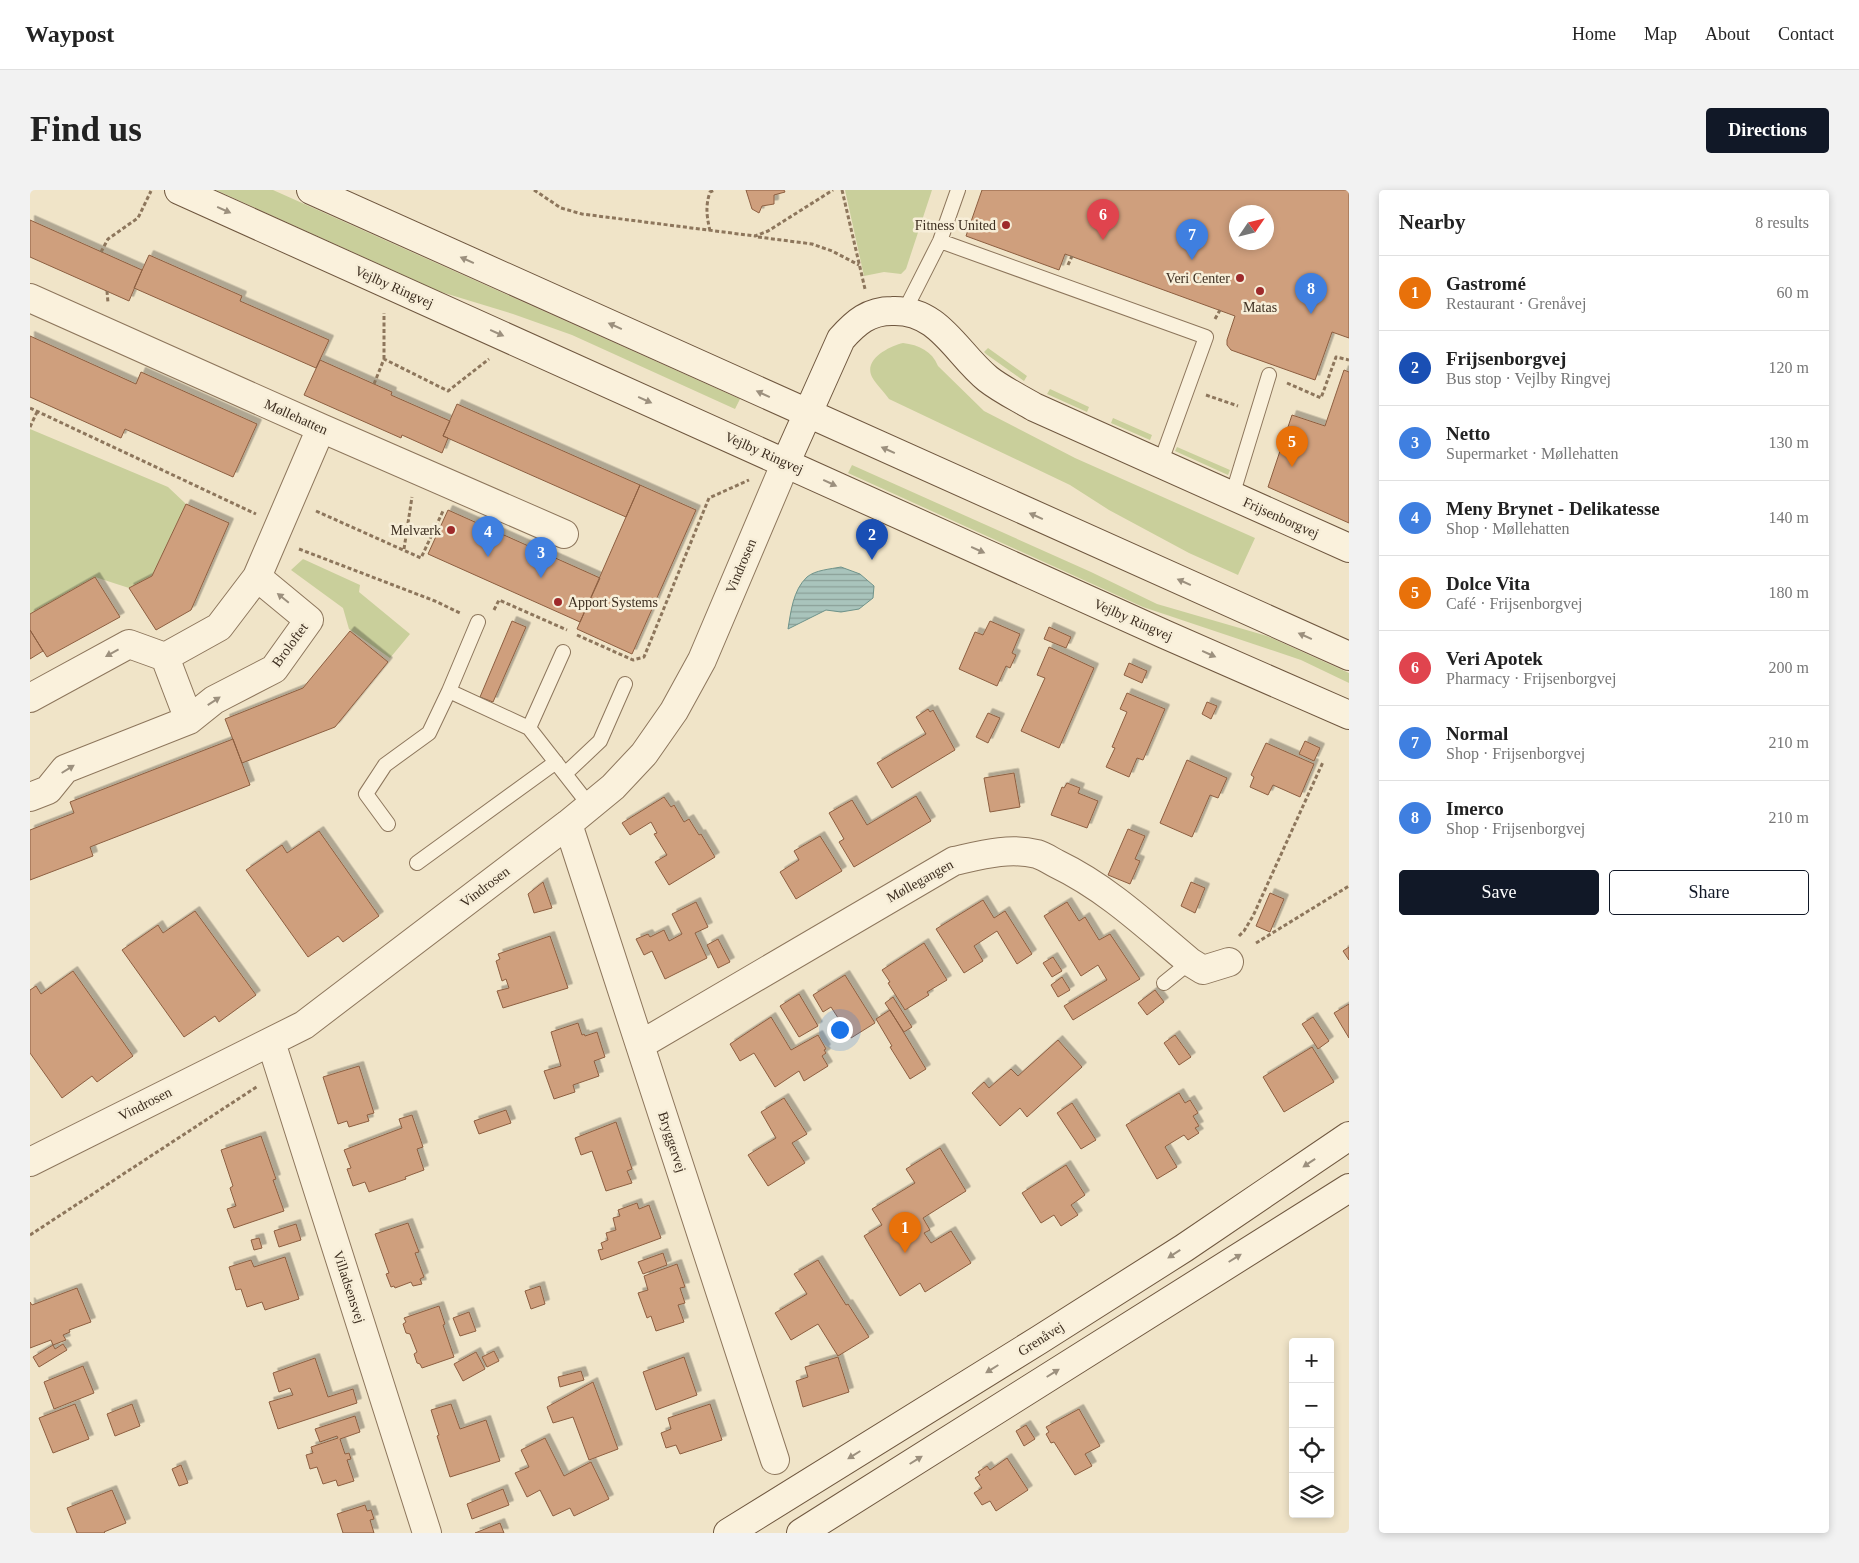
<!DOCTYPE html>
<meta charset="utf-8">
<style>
body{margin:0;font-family:"Times New Roman",serif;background:#f2f2f2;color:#222}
.controls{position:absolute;right:15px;bottom:15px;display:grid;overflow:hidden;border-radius:5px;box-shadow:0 2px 8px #0003}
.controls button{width:45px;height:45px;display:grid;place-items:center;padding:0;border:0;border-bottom:1px solid #e0e0e0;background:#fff;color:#222;font:25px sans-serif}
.compass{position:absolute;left:1199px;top:15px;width:45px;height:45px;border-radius:50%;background:#fff;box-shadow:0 2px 8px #0003;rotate:55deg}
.you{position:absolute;left:809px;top:839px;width:18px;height:18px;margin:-12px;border:4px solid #fff;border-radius:50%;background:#1a73e8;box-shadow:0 0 0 8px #1a73e833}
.badge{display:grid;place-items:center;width:32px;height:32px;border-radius:50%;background:#111827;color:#fff;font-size:16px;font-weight:700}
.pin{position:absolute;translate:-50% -41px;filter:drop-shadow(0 1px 2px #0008)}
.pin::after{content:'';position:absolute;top:26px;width:18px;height:15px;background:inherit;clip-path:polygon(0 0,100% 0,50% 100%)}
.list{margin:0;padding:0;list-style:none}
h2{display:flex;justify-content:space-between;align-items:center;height:65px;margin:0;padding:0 20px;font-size:21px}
h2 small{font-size:16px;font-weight:400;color:#767676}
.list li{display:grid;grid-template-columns:32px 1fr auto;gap:15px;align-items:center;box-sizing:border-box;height:75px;padding:0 20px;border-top:1px solid #e0e0e0}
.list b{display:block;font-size:19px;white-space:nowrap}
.list p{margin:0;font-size:16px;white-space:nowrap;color:#767676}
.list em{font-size:16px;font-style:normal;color:#767676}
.actions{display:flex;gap:10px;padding:15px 20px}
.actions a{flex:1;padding:11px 0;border:1px solid #111827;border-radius:5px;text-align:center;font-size:18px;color:#111827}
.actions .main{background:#111827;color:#fff}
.icon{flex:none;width:28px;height:28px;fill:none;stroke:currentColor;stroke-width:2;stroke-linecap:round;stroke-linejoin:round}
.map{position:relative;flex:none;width:1319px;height:1343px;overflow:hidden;border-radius:5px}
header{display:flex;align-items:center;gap:30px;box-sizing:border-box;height:70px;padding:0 25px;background:#fff;border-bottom:1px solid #e0e0e0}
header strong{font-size:24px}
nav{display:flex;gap:28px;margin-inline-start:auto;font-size:18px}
.intro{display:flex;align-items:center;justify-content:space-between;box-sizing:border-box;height:120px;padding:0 30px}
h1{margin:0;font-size:35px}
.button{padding:12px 22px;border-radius:5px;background:#111827;color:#fff;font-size:18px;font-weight:700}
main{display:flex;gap:30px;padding:0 30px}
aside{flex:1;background:#fff;border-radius:5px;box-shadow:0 2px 8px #0003}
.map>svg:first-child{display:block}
.green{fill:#c9cf9b}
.water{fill:url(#water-rules);stroke:#6f938a}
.building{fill:#cf9f7d;stroke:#8d5f41;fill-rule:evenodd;filter:url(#shadow)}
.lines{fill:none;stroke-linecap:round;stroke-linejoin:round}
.lane-casing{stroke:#8d765c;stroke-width:16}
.street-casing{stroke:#8d765c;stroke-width:30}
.secondary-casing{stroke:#6f573f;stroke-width:30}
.path{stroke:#8d765c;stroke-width:3;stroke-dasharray:4 2.5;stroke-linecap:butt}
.lane{stroke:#faf1dc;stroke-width:14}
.street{stroke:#faf1dc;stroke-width:28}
.secondary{stroke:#faf1dc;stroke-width:28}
.oneway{fill:#9c907e}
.poi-dot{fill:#9e2a2b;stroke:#f7eed8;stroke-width:2}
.labels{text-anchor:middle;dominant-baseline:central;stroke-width:5;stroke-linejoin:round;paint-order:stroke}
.poi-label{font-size:14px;fill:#3d2e20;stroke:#f7eed8;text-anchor:end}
.street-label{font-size:14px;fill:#3d2e20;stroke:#f7eed8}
</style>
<header>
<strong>Waypost</strong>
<nav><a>Home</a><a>Map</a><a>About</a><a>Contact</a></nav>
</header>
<div class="intro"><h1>Find us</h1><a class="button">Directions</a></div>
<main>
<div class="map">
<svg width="1319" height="1343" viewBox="0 0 1319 1343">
<defs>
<pattern id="water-rules" width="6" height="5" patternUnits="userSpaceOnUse" patternTransform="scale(1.25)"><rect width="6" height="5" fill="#a9c4bc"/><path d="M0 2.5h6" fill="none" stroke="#8ba098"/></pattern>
<filter id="shadow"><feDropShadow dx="4.5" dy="-4.5" stdDeviation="0" flood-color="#0004"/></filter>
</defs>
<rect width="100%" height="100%" fill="#f0e4c8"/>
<path class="green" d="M186,0h57l467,209 -5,10 -163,-74 -59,-21 -72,-22z
M815,0h87l-26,79 -5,5 -17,-2 -20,4z
M873,153c16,2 29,8 35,23l46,45 91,47 180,80 -17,37 -49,-22 -80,-43 -39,-25 -181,-86c-5,-7 -13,-15 -17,-22 -9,-18 18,-31 31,-34z
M958,158l39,28 -3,5 -38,-27 -2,-2z
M1020,199l39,18 -2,5 -40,-18z
M1083,228l39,17 -2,5 -39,-17z
M0,239l138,58 18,17 -34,72 -23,12 -34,-11 -65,37z
M1147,257l53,23 -2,5 -53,-24z
M822,275l239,107 66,32 110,32 82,37v10l-48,-23 -158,-53 -295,-134z
M273,369l57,26 -1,7 51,42 -20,24 -41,-29 -6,-21 -52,-38z"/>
<path class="water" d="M811,377l19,7 14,12 -1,12 -14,11 -18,3 -15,-2 -38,19c3,-18 5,-39 19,-52 8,-7 24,-8 34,-10z"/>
<path class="building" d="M716,0h38l1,2 -11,3v9l-12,2 -3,7 -7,-4z
M952,0h367v148l-17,-6 -17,48 -84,-30 -4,-5v-5l8,-24 -170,-62 -6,16 -93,-34zM1206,22h30v30h-30z
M0,30l112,50 -13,31 -99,-44z
M119,65l93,41 -2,5 89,39 -13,28 -182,-80z
M0,146l106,48 5,-12 116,52 -24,53 -108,-48 -4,9 -91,-41z
M290,170l72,32 -1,3 59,26 -7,15 5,2 -6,15 -40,-18 -1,3 -97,-43z
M1314,180l5,2v151l-81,-36 24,-72 33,11z
M427,214l183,81 -14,32 -183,-81z
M610,295l56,25 -64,144 -55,-25z
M156,314l43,19 -38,87 -35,20 -27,-42 23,-12z
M418,320l152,68 -20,44 -152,-68z
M65,387l25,40 -73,40 -17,-27v-16z
M482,431l14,6 -33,75 -13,-5z
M960,431l30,13 -8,19 4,2 -6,13 -4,-2 -9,20 -38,-17 16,-37 8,3z
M1019,437l22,10 -5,11 -22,-9z
M0,440l13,21 -13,8z
M320,441l38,31 -53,65 -93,36 -17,-44 78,-31z
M1019,457l45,21 -35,80 -38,-17 24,-53 -8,-3z
M1099,473l18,8 -5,12 -18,-8z
M1097,503l38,16 -22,51 -6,-2 -8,19 -23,-10 9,-19 -3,-1 15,-35 -7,-3z
M1177,512l10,4 -6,13 -9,-5z
M898,519l2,3 3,-2 22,40 -63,38 -15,-25 49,-29 -10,-17z
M958,523l12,5 -12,25 -12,-6z
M203,549l17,46 -160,62 3,9 -63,24v-50l44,-17 -4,-11z
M1275,551l15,7 -6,13 -15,-7z
M1236,553l48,21 -14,33 -27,-12 -5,10 -18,-8 4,-10 -3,-2z
M1157,570l40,18 -9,20 -8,-3 -18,42 -32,-14z
M984,583l6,34 -30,5 -6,-34z
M1037,593l13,5 -2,5 20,8 -11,27 -36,-13 11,-28 2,1z
M886,606l15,25 -77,46 -15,-25 5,-3 -15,-26 23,-13 15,25z
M634,607l7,10 3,-2 10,17 5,-3 10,16 2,-1 14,23 -46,28 -14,-23 12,-7 -13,-21 3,-1 -6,-11 -21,13 -8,-12z
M1098,639l17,7 -10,23 5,2 -10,23 -22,-9z
M289,641l60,85 -36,26 -5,-6 -30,21 -62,-87 36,-25 5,8z
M790,646l22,35 -46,28 -16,-27 19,-12 -5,-9z
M513,692l9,26 -18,5 -6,-19z
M1161,692l14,6 -10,25 -14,-7z
M1240,703l14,6 -14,33 -14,-6z
M953,710l11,18 11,-7 27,43 -15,10 -20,-33 -23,15 9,15 -19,12 -28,-44z
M666,712l12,25 -13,6 12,25 -42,21 -13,-28 -8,4 -8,-16 12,-5 2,3 14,-7 5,11 13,-7 -10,-20z
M1037,712l12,19 6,-4 14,23 11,-6 30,45 -67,41 -9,-14 43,-26 -9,-15 -17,11 -37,-60z
M165,721l61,84 -37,27 -4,-6 -31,21 -62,-87 36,-25 5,8z
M520,746l18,52 -65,20 -6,-17 12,-3 -3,-9 -4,2 -6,-20 4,-2 -2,-5z
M688,749l12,23 -12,6 -11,-23z
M894,753l23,37 -20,12 2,3 -24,15 -17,-27 2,-1 -8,-12z
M1319,757v13l-6,-9z
M1023,767l9,14 -10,6 -9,-14z
M43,781l60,85 -36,26 -5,-6 -30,22 -32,-45v-63l6,-4 5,8z
M815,785l30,48 -24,15 -20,-31 -8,5 -10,-17z
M1032,787l8,13 -12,7 -7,-12z
M1125,800l9,12 -17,13 -9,-12z
M769,804l19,32 -19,11 -19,-31z
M863,807l19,30 -8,5 -19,-29z
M1319,814v34l-15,-25z
M860,820l36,59 -16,10 -20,-32 2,-1 -16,-27z
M741,827l20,33 27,-15 8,14 -2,1 2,3 -4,3 6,10 -24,15 -5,-10 -24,16 -21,-34 -14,8 -10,-17z
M1283,827l16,24 -11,8 -16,-25z
M548,833l4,12 2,-1 1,2 12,-4 8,25 -11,4 5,15 -26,9 2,7 -21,7 -10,-28 17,-5 -10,-34z
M1145,845l16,22 -12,8 -15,-22z
M1028,850l24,27 -55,50 -7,-9 -20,18 -28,-33 12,-11 5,6 22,-19 7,7z
M1282,857l22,35 -50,30 -21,-35z
M329,876l15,47 -7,2 2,6 -20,6 -2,-6 -9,3 -15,-47z
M1149,903l6,10 5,-3 8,13 -5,3 6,10 -4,2 4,5 -11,7 -4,-5 -18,11 -1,1 12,20 -20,12 -31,-54z
M754,908l23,36 -15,9 13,20 -37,23 -20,-31 28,-17 -15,-26z
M1042,913l24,37 -15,9 -24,-36z
M476,920l5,13 -32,11 -5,-13z
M382,925l11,32 -6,2 7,21 -19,7 1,2 -37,13 -4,-10 -12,4 -6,-17 4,-1 -7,-18 58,-22 -3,-9z
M586,932l16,47 -5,2 5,12 -26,8 -14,-40 -11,4 -6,-17z
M231,946l15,43 -3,1 11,31 -50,17 -7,-19 9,-3 -6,-18 3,-2 -12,-36z
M910,958l26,43 -43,27 7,12 -6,3 7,10 20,-12 20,32 -46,29 -5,-9 -20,13 -36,-60 18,-11 -10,-16 43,-26 -9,-14z
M1036,975l19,30 -14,10 7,10 -17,11 -7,-11 -13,8 -19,-30z
M607,1013l2,6 10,-4 12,33 -60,22 -3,-10 5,-1 -2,-6 7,-3 -2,-7 10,-3 -3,-12 7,-2 -2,-6z
M378,1033l11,29 -4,1 9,24 -4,2 2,5 -9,2 -2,-4 -16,6 -1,-2 -3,1 -5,-13 3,-1 -14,-39z
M266,1034l5,16 -22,7 -5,-16z
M229,1048l3,10 -8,2 -3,-10z
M633,1063l4,12 -24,9 -5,-12z
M255,1067l14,42 -34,11 -3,-8 -15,5 -6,-18 -5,1 -7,-23 22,-7 3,7z
M788,1070l28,45 2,-1 21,33 -31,19 -20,-32 -27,16 -16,-27 32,-19 -13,-20z
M647,1074l8,23 -5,1 5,15 -7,2 6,17 -28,9 -5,-15 -4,2 -9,-25 10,-3 -4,-14z
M510,1096l5,18 -14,5 -6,-18z
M47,1098l14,34 -22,8 1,2 -7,3 3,5 -13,5 -2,-5 -21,8v-46l2,3z
M409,1116l6,18 -2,1 11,32 -32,11 -2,-4 -3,-1 -3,-9 3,-2 -7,-18 -4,-1 -3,-9 3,-2 -2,-4z
M439,1122l7,19 -16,5 -7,-18z
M33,1154l4,6 -28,17 -6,-10 20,-12 2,4z
M464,1161l5,10 -12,6 -5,-10z
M446,1162l9,17 -22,12 -9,-17z
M654,1167l13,38 -41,15 -13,-38z
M808,1167l11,35 -46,15 -7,-26 12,-4 -3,-10z
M285,1168l13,39 25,-8 4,14 -79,26 -9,-27 24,-7 -3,-7 -11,4 -6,-19z
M53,1176l11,27 -40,16 -10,-27z
M551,1181l3,9 -24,7 -2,-10z
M563,1192l25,67 -29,11 -16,-43 -20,6 -6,-16z
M45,1214l14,35 -36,14 -14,-35z
M102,1214l8,22 -25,10 -8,-22z
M421,1214l9,25 26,-9 14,41 -50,16 -13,-41 2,-1 -8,-25z
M680,1214l12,36 -42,14 -4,-9 -10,3 -5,-15 10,-4 -3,-11z
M1049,1219l21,37 -15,8 7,12 -17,9 -21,-33 -3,1 -5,-9 3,-2 -3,-5z
M325,1226l5,16 -20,7 5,15 4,-1 2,6 -4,1 7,21 -16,5 -2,-6 -13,4 -6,-17 -7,2 -4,-14 7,-2 -2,-6 27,-9 -1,-2 -17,6 -5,-13z
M996,1235l9,14 -11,7 -8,-15z
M515,1248l19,38 27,-14 18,37 -35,17 -4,-8 -17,8 -13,-26 -13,7 -12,-24 14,-6 -8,-17z
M977,1268l21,32 -32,21 -6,-10 -8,4 -8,-12 8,-5 -7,-10 5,-3 -2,-3 9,-6 3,4z
M151,1275l7,18 -9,3 -7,-17z
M473,1299l6,16 -37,14 -5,-15z
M82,1300l14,33 -22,9 1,1h-28l-10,-25z
M335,1315l2,6 4,-1 3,9 -4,1 4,13h-31l-6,-19z
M470,1333l4,10h-29z"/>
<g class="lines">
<g class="lane-casing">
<path id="lane" d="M910,51l266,96 -46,127
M875,120l35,-69 18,-51
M1202,306l37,-121
M448,432l-29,69 80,37
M533,462l-34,76 61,78
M535,584l35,-33 25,-57
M358,634l-22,-30 19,-29 44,-32 20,-42
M387,673l139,-101
M1134,793l26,-21"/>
</g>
<g class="street-casing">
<path id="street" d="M0,108l291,130 243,106
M227,387l64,-149
M135,467l24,63
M0,508l99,-54 36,13 54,-30 38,-50 52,43 -35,49 -60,31 -25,20 -124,49 -17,21 -18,7
M538,634l207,636
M241,852l156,491
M610,855l314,-184c27,-6 55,-14 83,-7 7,2 14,7 20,10 50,24 91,63 133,98l13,8 26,-8
M0,972l274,-137 264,-201 45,-37 31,-33 30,-43 28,-51 84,-198"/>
</g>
<g class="secondary-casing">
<path id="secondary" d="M149,0l985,444 185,81
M281,0l1038,466
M756,272l55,-123c15,-17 28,-28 51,-28 47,-2 64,42 96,68 14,11 31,19 46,28l315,141
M698,1343l311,-193 145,-92 165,-112
M771,1343l548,-345"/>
</g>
<path class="path" d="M504,0l27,18 21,6 173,22 13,-5 65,-41
M812,0l23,99
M680,41c-3,-14 -5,-24 0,-39l5,-2
M728,47l54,7 20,7 27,14
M71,62l7,-13 30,-21 13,-27
M1038,75l4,-9
M77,101l1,12
M1185,129l5,-9
M354,169v-46
M1257,193l34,15 15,-41 13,3
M344,194l10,-25 64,32 41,-32
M1176,205l32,11
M0,218l226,106
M0,237l7,-15
M286,321l105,47 22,-47
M269,359l136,52 25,12
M374,359l8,-52
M464,420l5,-10 68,30
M547,445l56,25 11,-3 65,-159 40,-18
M1209,746l5,-5 9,-15 70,-154
M1226,753l93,-57
M0,1045l228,-149"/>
<use href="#lane" class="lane"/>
<use href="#street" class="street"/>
<use href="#secondary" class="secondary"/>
</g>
<defs><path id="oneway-solid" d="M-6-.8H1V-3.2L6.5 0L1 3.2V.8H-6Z" transform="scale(1.25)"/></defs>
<g class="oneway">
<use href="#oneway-solid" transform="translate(194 20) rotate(24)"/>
<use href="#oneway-solid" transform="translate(437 70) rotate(-156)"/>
<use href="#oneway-solid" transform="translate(585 136) rotate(-156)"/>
<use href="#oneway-solid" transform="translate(467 143) rotate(24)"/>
<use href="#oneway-solid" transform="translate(733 204) rotate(-155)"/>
<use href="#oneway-solid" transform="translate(615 210) rotate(24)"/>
<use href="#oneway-solid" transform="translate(858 260) rotate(-156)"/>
<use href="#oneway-solid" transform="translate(800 293) rotate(25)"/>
<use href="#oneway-solid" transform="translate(1006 326) rotate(-156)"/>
<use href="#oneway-solid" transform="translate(948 360) rotate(24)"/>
<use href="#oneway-solid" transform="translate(1154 392) rotate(-156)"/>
<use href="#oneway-solid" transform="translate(253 408) rotate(-141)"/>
<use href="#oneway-solid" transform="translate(1275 446) rotate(-156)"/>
<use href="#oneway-solid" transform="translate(82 463) rotate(151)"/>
<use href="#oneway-solid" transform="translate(1179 464) rotate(24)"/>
<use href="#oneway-solid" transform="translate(184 511) rotate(-33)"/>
<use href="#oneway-solid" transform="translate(38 579) rotate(-32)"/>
<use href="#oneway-solid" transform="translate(1279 973) rotate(146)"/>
<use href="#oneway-solid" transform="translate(1144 1064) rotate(147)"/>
<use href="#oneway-solid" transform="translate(1205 1068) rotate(-32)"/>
<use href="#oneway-solid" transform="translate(962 1179) rotate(148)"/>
<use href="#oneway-solid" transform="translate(1023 1183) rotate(-32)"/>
<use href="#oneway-solid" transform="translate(824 1265) rotate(148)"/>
<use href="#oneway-solid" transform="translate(886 1270) rotate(-32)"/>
</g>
<g class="poi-dot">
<circle cx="976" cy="35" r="5"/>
<circle cx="1210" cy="88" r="5"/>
<circle cx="1230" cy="101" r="5"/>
<circle cx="421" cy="340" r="5"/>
<circle cx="528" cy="412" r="5"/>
</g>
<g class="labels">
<g class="poi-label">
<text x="966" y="35">Fitness United</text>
<text x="1200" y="88">Veri Center</text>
<text x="1230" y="117" text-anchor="middle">Matas</text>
<text x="411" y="340">Melværk</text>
<text x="538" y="412" text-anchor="start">Apport Systems</text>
</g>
<g class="street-label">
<text transform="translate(364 97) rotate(24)">Vejlby Ringvej</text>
<text transform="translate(266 227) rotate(24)">Møllehatten</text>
<text transform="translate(734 263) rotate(24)">Vejlby Ringvej</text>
<text transform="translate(1251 328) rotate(24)">Frijsenborgvej</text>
<text transform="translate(711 376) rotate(-67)">Vindrosen</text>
<text transform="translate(1103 430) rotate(24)">Vejlby Ringvej</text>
<text transform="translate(260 455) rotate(-54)">Broloftet</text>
<text transform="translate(890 691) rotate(-29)">Møllegangen</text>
<text transform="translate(455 697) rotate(-37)">Vindrosen</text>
<text transform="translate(115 914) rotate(-27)">Vindrosen</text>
<text transform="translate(642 952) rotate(72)">Bryggervej</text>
<text transform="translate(319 1097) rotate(72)">Villadsensvej</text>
<text transform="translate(1011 1149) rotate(-32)">Grenåvej</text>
</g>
</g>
</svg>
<div class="controls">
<button>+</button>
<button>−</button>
<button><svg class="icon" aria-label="locate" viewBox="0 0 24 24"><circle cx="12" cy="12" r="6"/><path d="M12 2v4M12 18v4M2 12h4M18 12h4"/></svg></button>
<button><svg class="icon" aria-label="layers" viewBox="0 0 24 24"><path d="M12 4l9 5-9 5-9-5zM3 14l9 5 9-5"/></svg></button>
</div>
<svg class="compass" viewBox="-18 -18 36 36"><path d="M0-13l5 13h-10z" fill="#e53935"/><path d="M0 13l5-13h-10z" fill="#767676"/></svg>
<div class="you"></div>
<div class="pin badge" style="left:875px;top:1063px;background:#e8710a">1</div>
<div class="pin badge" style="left:842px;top:370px;background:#1a4fb4">2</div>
<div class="pin badge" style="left:511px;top:388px;background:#3f7fe0">3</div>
<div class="pin badge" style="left:458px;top:367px;background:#3f7fe0">4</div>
<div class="pin badge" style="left:1262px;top:277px;background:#e8710a">5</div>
<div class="pin badge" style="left:1073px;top:50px;background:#e0444e">6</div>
<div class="pin badge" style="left:1162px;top:70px;background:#3f7fe0">7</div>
<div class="pin badge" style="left:1281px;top:124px;background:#3f7fe0">8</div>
</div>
<aside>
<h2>Nearby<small>8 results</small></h2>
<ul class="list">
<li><span class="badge" style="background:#e8710a">1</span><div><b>Gastromé</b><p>Restaurant · Grenåvej</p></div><em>60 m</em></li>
<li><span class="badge" style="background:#1a4fb4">2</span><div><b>Frijsenborgvej</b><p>Bus stop · Vejlby Ringvej</p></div><em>120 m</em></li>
<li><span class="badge" style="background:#3f7fe0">3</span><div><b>Netto</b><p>Supermarket · Møllehatten</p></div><em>130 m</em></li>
<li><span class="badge" style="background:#3f7fe0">4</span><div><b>Meny Brynet - Delikatesse</b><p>Shop · Møllehatten</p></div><em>140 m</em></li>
<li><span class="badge" style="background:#e8710a">5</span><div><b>Dolce Vita</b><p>Café · Frijsenborgvej</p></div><em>180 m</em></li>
<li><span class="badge" style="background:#e0444e">6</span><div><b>Veri Apotek</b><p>Pharmacy · Frijsenborgvej</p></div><em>200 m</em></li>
<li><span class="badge" style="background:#3f7fe0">7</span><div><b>Normal</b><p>Shop · Frijsenborgvej</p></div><em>210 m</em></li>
<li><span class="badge" style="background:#3f7fe0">8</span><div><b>Imerco</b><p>Shop · Frijsenborgvej</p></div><em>210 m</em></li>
</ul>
<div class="actions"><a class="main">Save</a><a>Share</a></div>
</aside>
</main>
